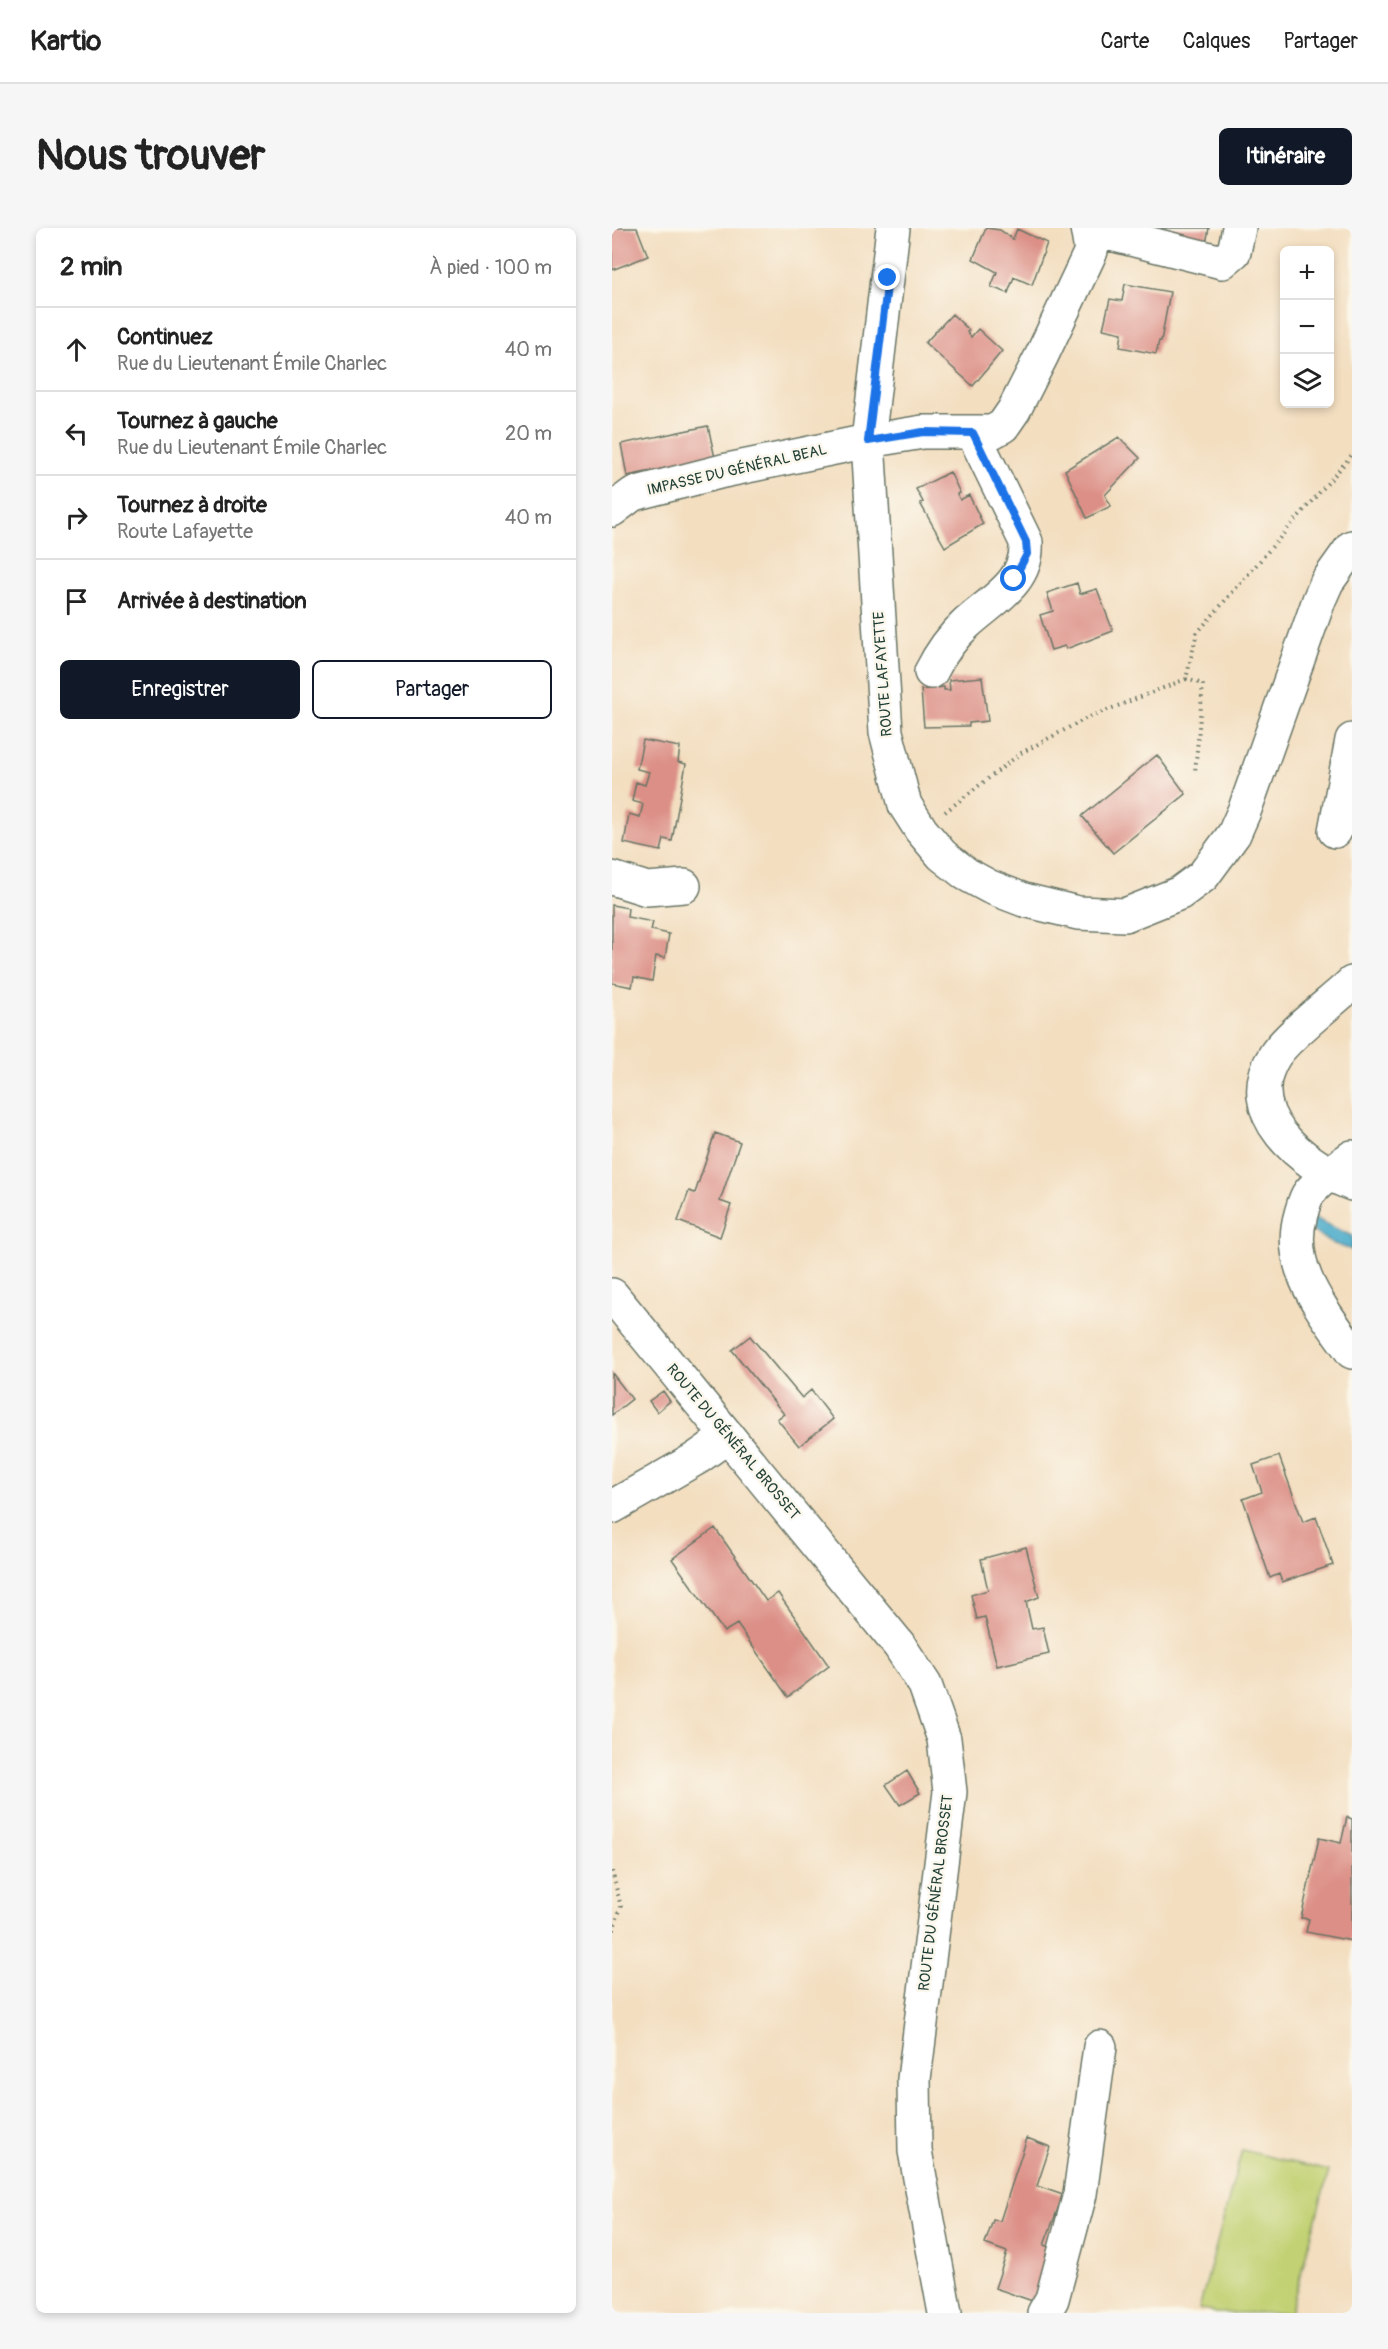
<!DOCTYPE html>
<html lang="fr">
<meta charset="utf-8">
<style>
body{margin:0;font-family:Pangolin,sans-serif;background:#f6f6f6;color:#222}
.controls{position:absolute;right:18px;top:18px;display:grid;overflow:hidden;border-radius:9px;box-shadow:0 3px 9px #0003}
.controls button{width:54px;height:54px;display:grid;place-items:center;padding:0;border:0;border-bottom:2px solid #e0e0e0;background:#fff;color:#222;font:30px sans-serif}
.stop{position:absolute;width:18px;height:18px;margin:-14px;border:4px solid #1a73e8;border-radius:50%;background:#fff}
.stop.end{background:#1a73e8;border-color:#fff;box-shadow:0 2px 6px #0008}
.list{margin:0;padding:0;list-style:none}
h2{display:flex;justify-content:space-between;align-items:center;height:78px;margin:0;padding:0 24px;font-size:26px}
h2 small{font-size:20px;font-weight:400;color:#767676}
.list li{display:grid;grid-template-columns:39px 1fr auto;gap:18px;align-items:center;box-sizing:border-box;height:84px;padding:0 24px;border-top:2px solid #e0e0e0}
.list b{display:block;font-size:22px;white-space:nowrap}
.list p{margin:0;font-size:20px;white-space:nowrap;color:#767676}
.list em{font-size:20px;font-style:normal;color:#767676}
.actions{display:flex;gap:12px;padding:18px 24px}
.actions a{flex:1;padding:14px 0;border:2px solid #111827;border-radius:9px;text-align:center;font-size:21px;color:#111827}
.actions .main{background:#111827;color:#fff}
.icon{flex:none;width:33px;height:33px;fill:none;stroke:currentColor;stroke-width:2;stroke-linecap:round;stroke-linejoin:round}
.map{position:relative;flex:none;width:740px;height:2085px;overflow:hidden;border-radius:9px}
header{display:flex;align-items:center;gap:36px;box-sizing:border-box;height:84px;padding:0 30px;background:#fff;border-bottom:2px solid #e0e0e0}
header strong{font-size:28px}
nav{display:flex;gap:33px;margin-inline-start:auto;font-size:21px}
.intro{display:flex;align-items:center;justify-content:space-between;box-sizing:border-box;height:144px;padding:0 36px}
h1{margin:0;font-size:42px}
.button{padding:15px 27px;border-radius:9px;background:#111827;color:#fff;font-size:21px;font-weight:700}
main{display:flex;gap:36px;padding:0 36px}
aside{flex:1;background:#fff;border-radius:9px;box-shadow:0 3px 9px #0003}
.map>svg:first-child{display:block}
.green{fill:#c2d173;stroke:#708754;stroke-width:1.5}
.water{fill:#4babca;stroke:#35747f;stroke-width:1.5}
.building{fill:#dc8f86}
.lines{fill:none;stroke-linecap:round;stroke-linejoin:round}
.minor-casing{stroke:#697565;stroke-width:36}
.major-casing{stroke:#697565;stroke-width:36}
.path{stroke:#697565;stroke-width:4;stroke-dasharray:1.5 4.5;stroke-linecap:butt}
.minor{stroke:#fff;stroke-width:33}
.major{stroke:#fff;stroke-width:33}
.route{stroke:#1a73e8;stroke-width:8}
.labels{text-anchor:middle;dominant-baseline:central;stroke-width:5;stroke-linejoin:round;paint-order:stroke}
.street-label{font-size:15px;fill:#1f3d34;stroke:#fbf7ec}
</style>
<header>
<strong>Kartio</strong>
<nav><a>Carte</a><a>Calques</a><a>Partager</a></nav>
</header>
<div class="intro"><h1>Nous trouver</h1><a class="button">Itinéraire</a></div>
<main>
<aside>
<h2>2 min<small>À pied · 100 m</small></h2>
<ul class="list">
<li><svg class="icon" aria-label="ahead" viewBox="0 0 24 24"><path d="M12 20V5M6 11l6-6 6 6"/></svg><div><b>Continuez</b><p>Rue du Lieutenant Émile Charlec</p></div><em>40 m</em></li>
<li><svg class="icon" aria-label="left" viewBox="0 0 24 24"><path d="M17 20v-9H6M10 6l-5 5 5 5"/></svg><div><b>Tournez à gauche</b><p>Rue du Lieutenant Émile Charlec</p></div><em>20 m</em></li>
<li><svg class="icon" aria-label="right" viewBox="0 0 24 24"><path d="M7 20v-9h11M14 6l5 5-5 5"/></svg><div><b>Tournez à droite</b><p>Route Lafayette</p></div><em>40 m</em></li>
<li><svg class="icon" aria-label="arrive" viewBox="0 0 24 24"><path d="M6 21V4h12l-3 4 3 4H6"/></svg><div><b>Arrivée à destination</b></div></li>
</ul>
<div class="actions"><a class="main">Enregistrer</a><a>Partager</a></div>
</aside>
<div class="map">
<svg width="740" height="2085" viewBox="0 0 740 2085">
<rect width="100%" height="100%" fill="#fbf7ec"/>
<filter id="ink" filterUnits="userSpaceOnUse"><feTurbulence type="fractalNoise" baseFrequency=".0167" numOctaves="2"/><feDisplacementMap in="SourceGraphic" scale="12" xChannelSelector="R" yChannelSelector="G"/><feConvolveMatrix kernelMatrix="1 2 1 2 8 2 1 2 1" color-interpolation-filters="sRGB"/></filter>
<filter id="wash" filterUnits="userSpaceOnUse"><feTurbulence type="fractalNoise" baseFrequency=".008" numOctaves="4" result="noise"/><feDisplacementMap in="SourceGraphic" scale="24" xChannelSelector="R" yChannelSelector="G"/><feGaussianBlur stdDeviation="1.35" result="paint"/><feColorMatrix in="noise" values="0 0 0 0 0 0 0 0 0 0 0 0 0 0 0 0 0 1.4 0 .05"/><feComposite in="paint" operator="in"/></filter>
<g filter="url(#wash)">
<rect width="100%" height="100%" fill="#f3dec0"/>
<path class="green" d="M630,1922l87,21 -39,142h-75l-16,-4z"/>
<path class="water" d="M691,985l49,23v14l-18,-6 -34,-20z"/>
<g id="blocks">
<path class="building" d="M4,0h21l11,28 -36,14v-40z
M374,0l14,2 13,9 4,-10 30,14 -15,42 -18,-8 -6,16 -17,-6 6,-15 -24,-13z
M550,0h47l-3,16 -45,-11z
M513,56l45,8 -9,49h-2l-3,13 -36,-7 2,-14 -19,-4 7,-30 12,2z
M340,86l17,16 -2,2 4,5 7,-8 24,22 -29,35 -48,-43z
M96,198l7,32 -88,18 -6,-32z
M507,209l21,21 -35,37 6,11 -24,12 -22,-48z
M338,244l10,21 -3,1 3,6 9,-5 14,29 -38,23 -25,-44 3,-1 -7,-13z
M465,355l3,11 17,-5 16,42 -47,18 -1,-3 -14,4 -11,-35 13,-4 -6,-18z
M370,449l6,44 -19,2v3l-45,1 -3,-37 23,-3v3h6l-1,-10z
M31,512l37,7 -2,15 8,2 -14,77 -8,-2 -3,12 -37,-8 5,-29 11,3 3,-13 -11,-3 4,-19 9,3 4,-13 -12,-3z
M545,527l29,39 -73,59 -31,-37z
M0,677l16,3 -1,9 26,5 -2,8 18,4 -4,24 -9,-2 -4,25 -18,-4 -2,10 -20,-4z
M103,905l25,9 -20,59 11,4 -11,32 -42,-16 11,-30 6,2z
M138,1108l52,62 9,-8 22,29 -34,27 -22,-27 7,-5 -52,-64z
M0,1145l20,26 -20,16z
M51,1163l7,10 -13,11 -8,-11z
M667,1228l24,66 13,-5 17,48 -51,17 -3,-8 -9,4 -27,-79 19,-7 -9,-27z
M103,1300l51,73 12,-8 51,73 -41,31 -51,-73 -13,8 -52,-73z
M414,1319l13,50 -13,5 6,27 11,-2 6,27 -52,12 -12,-49 -8,2 -6,-24 17,-5 -7,-31z
M295,1543l13,22 -20,12 -14,-20z
M735,1589l5,2v122l-46,-9 3,-13 -8,-1 18,-80 22,5z
M415,1910l23,9 -13,39 26,9 -19,50 10,4 -13,55 -46,-16 12,-36 -22,-8 8,-24 7,1z"/>
</g>
</g>
<g filter="url(#ink)">
<use href="#blocks" fill-opacity="0" stroke="#697565" stroke-width="1.5"/>
<g class="lines">
<g class="minor-casing">
<path id="minor" d="M281,0l-25,213 18,291 19,73 16,25 21,25 24,19 24,13 34,13 54,13 47,2 55,-22 23,-17 31,-42 11,-25 74,-209 8,-18 25,-35
M475,0l135,34 12,-10 5,-24
M0,282l21,-16 90,-23 145,-30 55,-9h69l11,-6 11,-16 28,-55 49,-104 -4,-23
M319,444c9,-18 20,-34 35,-48 26,-24 63,-42 60,-82l-53,-109
M723,603l17,-91
M0,650l35,11 37,-3
M740,755c-19,18 -64,52 -77,72 -38,58 28,110 77,129
M0,1067l287,350 26,40 19,54 6,53 -36,287 1,72 30,162
M0,1279l85,-49 31,-22
M432,2085l8,-14 28,-105 20,-147"/>
</g>
<g class="major-casing">
<path id="major" d="M740,929c-15,11 -31,21 -43,36 -4,5 -6,14 -8,21 -16,53 22,96 51,138"/>
</g>
<path class="path" d="M574,451l17,5 -8,88
M333,584l76,-59 66,-35 99,-39 11,-46 155,-178
M0,1643l9,36 -9,26"/>
<use href="#minor" class="minor"/>
<use href="#major" class="major"/>
</g>
</g>
<g class="lines" filter="url(#ink)">
<path class="route" d="M276,50l-20,163 55,-9 50,1 53,109 1,12 -13,25"/>
</g>
<g class="labels">
<g class="street-label">
<text transform="translate(125 242) rotate(-13)">IMPASSE DU GÉNÉRAL BEAL</text>
<text transform="translate(271 446) rotate(-94)">ROUTE LAFAYETTE</text>
<text transform="translate(121 1214) rotate(50)">ROUTE DU GÉNÉRAL BROSSET</text>
<text transform="translate(324 1665) rotate(-83)">ROUTE DU GÉNÉRAL BROSSET</text>
</g>
</g>
</svg>
<div class="controls">
<button>+</button>
<button>−</button>
<button><svg class="icon" aria-label="layers" viewBox="0 0 24 24"><path d="M12 4l9 5-9 5-9-5zM3 14l9 5 9-5"/></svg></button>
</div>
<div class="stop" style="left:402px;top:351px"></div>
<div class="stop end" style="left:276px;top:50px"></div>
</div>
</main>
